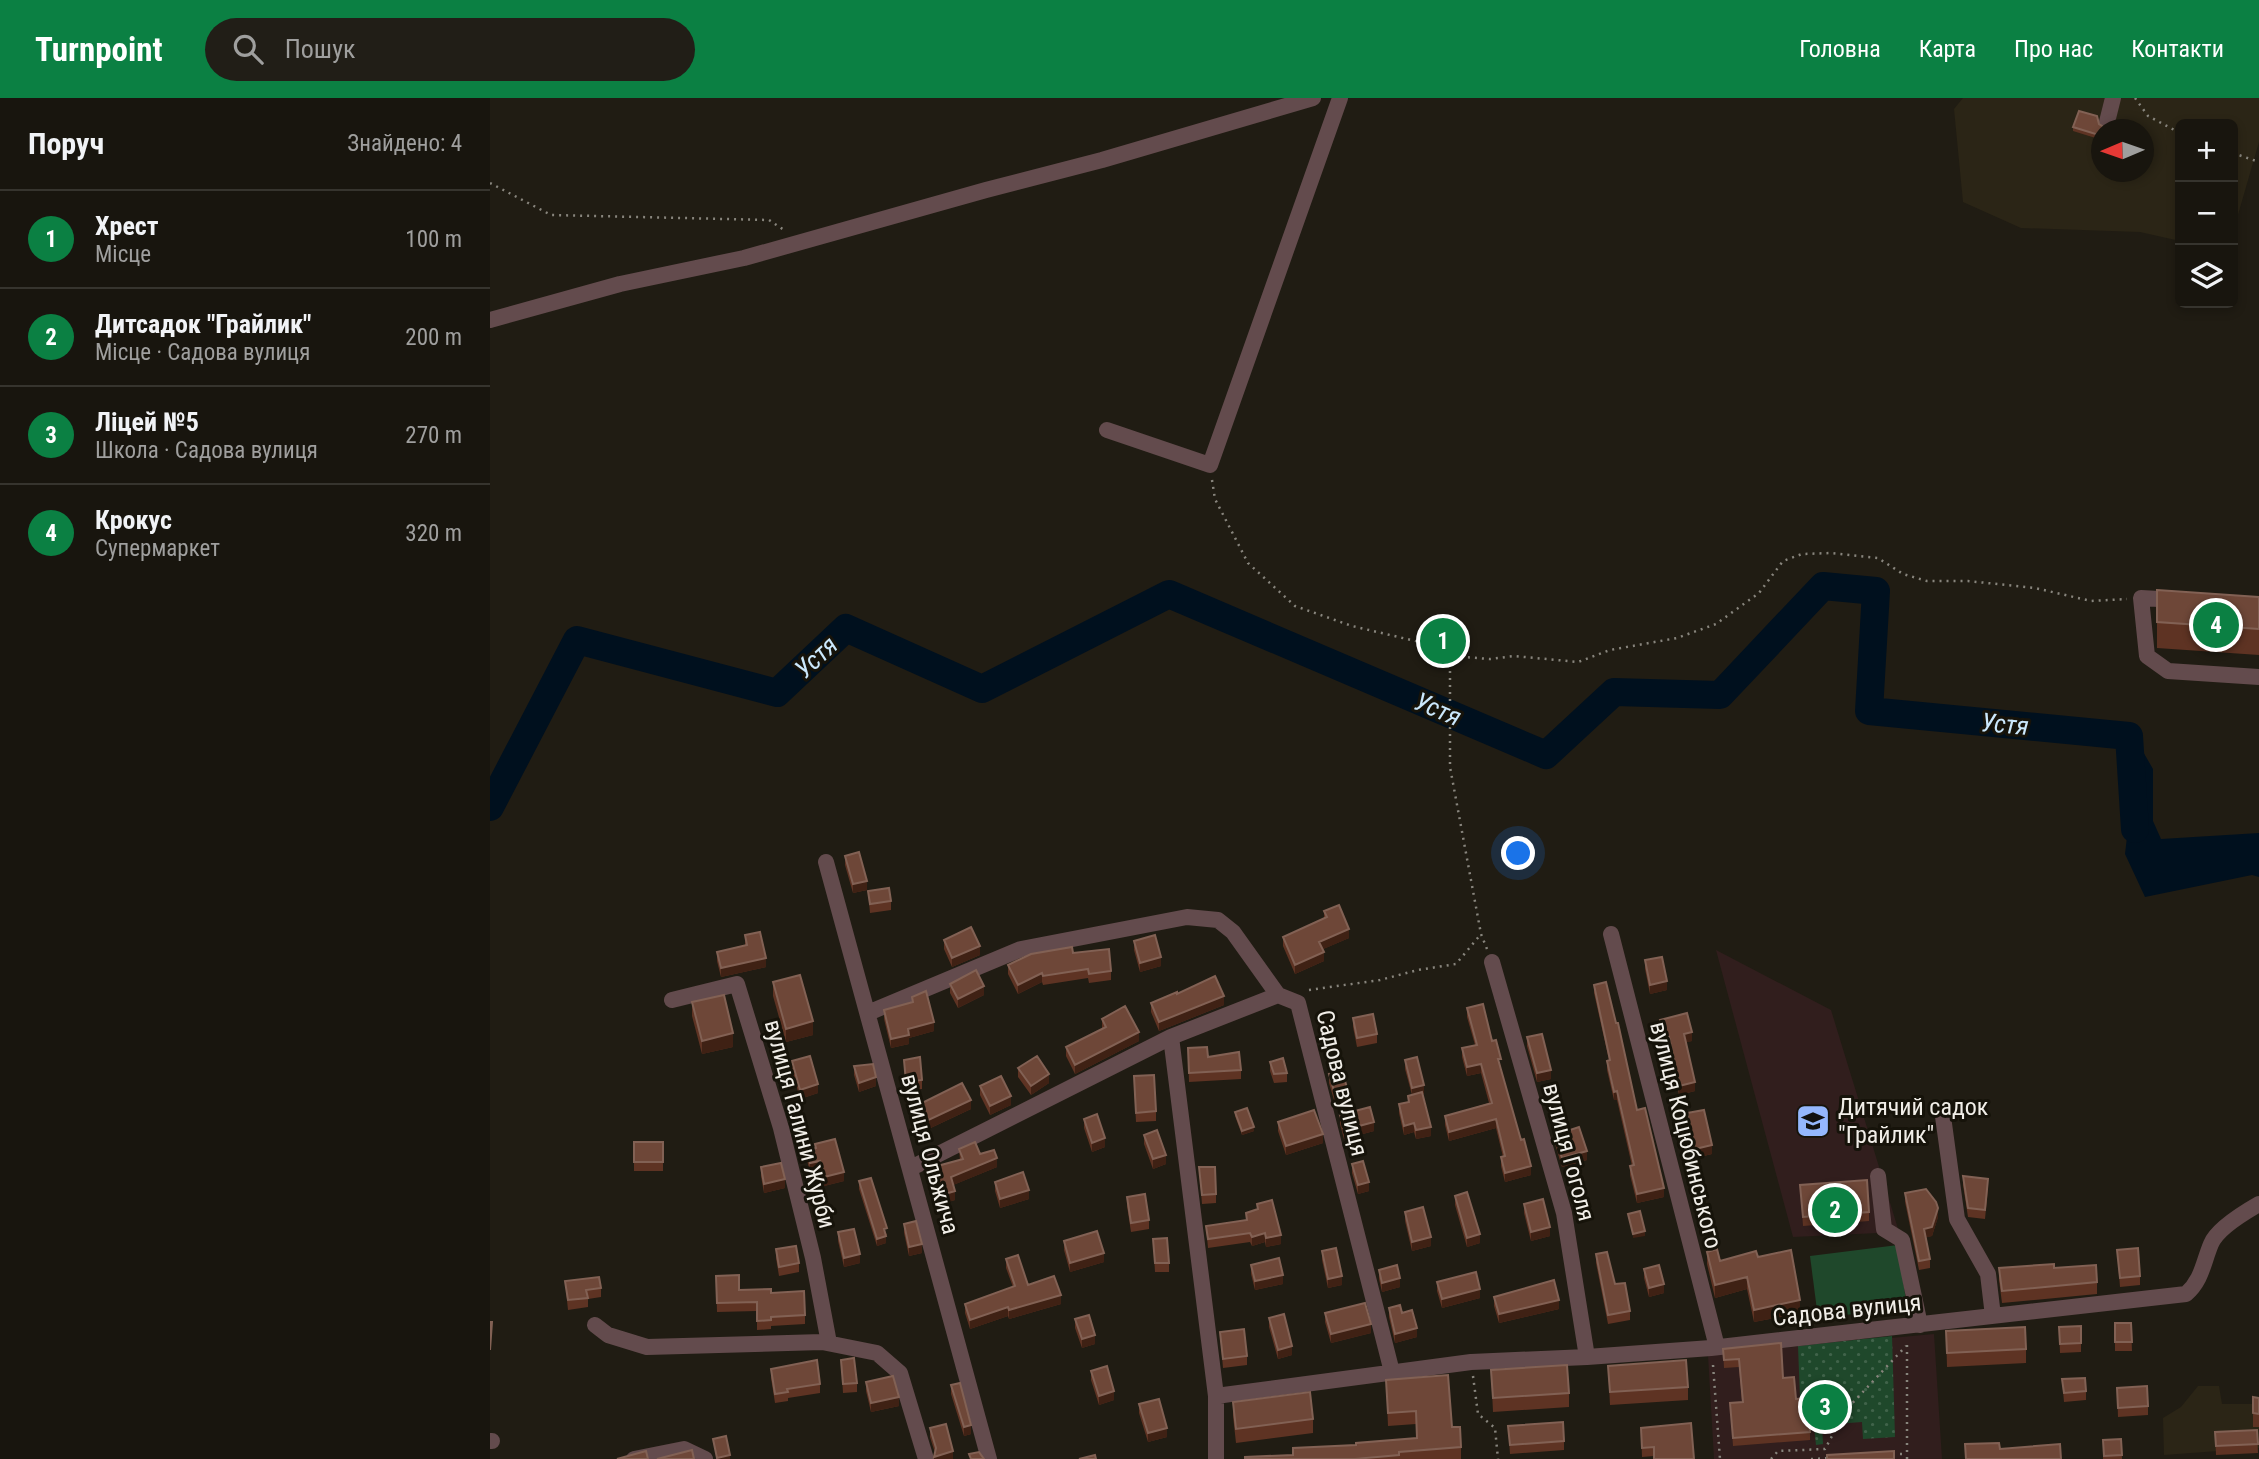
<!DOCTYPE html>
<html lang="uk">
<meta charset="utf-8">
<style>
body{margin:0;font-family:"Roboto Condensed",sans-serif;background:#211e17;color:#f1f3f6}
.controls{position:absolute;right:21px;top:21px;display:grid;overflow:hidden;border-radius:10px;box-shadow:0 4px 10px #0003}
.controls button{width:63px;height:63px;display:grid;place-items:center;padding:0;border:0;border-bottom:2px solid #36342e;background:#18150e;color:#f1f3f6;font:35px sans-serif}
.compass{position:absolute;left:1601px;top:21px;width:63px;height:63px;border-radius:50%;background:#18150e;box-shadow:0 4px 10px #0003;rotate:268deg}
.you{position:absolute;left:1029px;top:756px;width:24px;height:24px;margin:-18px;border:5px solid #fff;border-radius:50%;background:#1a73e8;box-shadow:0 0 0 10px #1a73e833}
.badge{display:grid;place-items:center;width:46px;height:46px;border-radius:50%;background:#0b8043;color:#fff;font-size:23px;font-weight:700}
.pin{position:absolute;translate:-50% -50%;border:4px solid #fff;box-shadow:0 2px 7px #0006}
.list{margin:0;padding:0;list-style:none}
h2{display:flex;justify-content:space-between;align-items:center;height:91px;margin:0;padding:0 28px;font-size:30px}
h2 small{font-size:23px;font-weight:400;color:#9f9f9e}
.list li{display:grid;grid-template-columns:46px 1fr auto;gap:21px;align-items:center;box-sizing:border-box;height:98px;padding:0 28px;border-top:2px solid #36342e}
.list b{display:block;font-size:26px;white-space:nowrap}
.list p{margin:0;font-size:23px;white-space:nowrap;color:#9f9f9e}
.list em{font-size:23px;font-style:normal;color:#9f9f9e}
.icon{flex:none;width:38px;height:38px;fill:none;stroke:currentColor;stroke-width:2;stroke-linecap:round;stroke-linejoin:round}
.map{position:relative;flex:none;width:1769px;height:1361px;overflow:hidden}
header{display:flex;align-items:center;gap:42px;box-sizing:border-box;height:98px;padding:0 35px;background:#0b8043;color:#fff}
header strong{font-size:33px}
nav{display:flex;gap:38px;margin-inline-start:auto;font-size:24px}
.search{width:490px;height:63px;background:#211e17;display:flex;align-items:center;gap:18px;box-sizing:border-box;padding:0 24px;border-radius:38px;color:#9f9f9e;font-size:26px}
main{display:flex}
aside{flex:1;background:#18150e}
.map>svg:first-child{display:block}
.built{fill:#2b2516;fill-rule:evenodd}
.education{fill:#311e1d}
.park{fill:url(#park-dots)}
.pitch{fill:#1f482b}
.water{fill:#00101e}
.lines{fill:none;stroke-linecap:round;stroke-linejoin:round}
.river{stroke:#00101e;stroke-width:28}
.path{stroke:#88857d;stroke-width:2.5;stroke-dasharray:2 5;stroke-linecap:butt}
.minor{stroke:#634b4d;stroke-width:16}
.wall{fill:#5e3323}
.shaded-wall{fill:#3f2114}
.building{fill:#6e4738;stroke:#826154;stroke-width:2}
.labels{text-anchor:middle;dominant-baseline:central;stroke-width:6;stroke-linejoin:round;paint-order:stroke}
.street-label{font-size:24px;fill:#f1eee8;stroke:#16130a}
.poi-label{font-size:24px;fill:#f1eee8;stroke:#16130a;text-anchor:start}
.water-label{font-size:26px;font-style:italic;fill:#cbe8fc;stroke:#16130a}
</style>
<header>
<strong>Turnpoint</strong>
<div class="search"><svg class="icon" aria-label="search" viewBox="0 0 24 24"><circle cx="10" cy="10" r="6"/><path d="M15 15l6 6"/></svg>Пошук</div>
<nav><a>Головна</a><a>Карта</a><a>Про нас</a><a>Контакти</a></nav>
</header>
<main>
<aside>
<h2>Поруч<small>Знайдено: 4</small></h2>
<ul class="list">
<li><span class="badge">1</span><div><b>Хрест</b><p>Місце</p></div><em>100 m</em></li>
<li><span class="badge">2</span><div><b>Дитсадок &quot;Грайлик&quot;</b><p>Місце · Садова вулиця</p></div><em>200 m</em></li>
<li><span class="badge">3</span><div><b>Ліцей №5</b><p>Школа · Садова вулиця</p></div><em>270 m</em></li>
<li><span class="badge">4</span><div><b>Крокус</b><p>Супермаркет</p></div><em>320 m</em></li>
</ul>
</aside>
<div class="map">
<svg width="1769" height="1361" viewBox="0 0 1769 1361">
<defs>
<pattern id="park-dots" width="8" height="8" patternUnits="userSpaceOnUse" patternTransform="scale(1.75)"><rect width="8" height="8" fill="#1f482b"/><path d="M2 2h.1M6 6h.1" fill="none" stroke="#40634a" stroke-width="1.8" stroke-linecap="round"/></pattern>
</defs>
<rect width="100%" height="100%" fill="#201c13"/>
<path class="built" d="M1473,0h296v44l-26,90v-108h-53v117l-40,-9 -119,-4 -58,-26 -9,-93zM1612,32h42v42h-42z
M1708,1288h21l3,18h37v44l-95,7 -1,-37 18,-11z"/>
<path class="education" d="M1226,852l115,60 68,222 -106,5z
M1444,1236l8,125h-228l-6,-104z"/>
<path class="park" d="M1402,1238l3,101 -32,2 -1,-17 -40,3 1,19 -7,1 -5,-46 -11,-1 -2,-52z"/>
<path class="pitch" d="M1408,1147l9,63 -89,10 -8,-62z"/>
<path class="water" d="M1648,645l15,26v52l8,18 98,-6v44l-7,-2 -107,22 -20,-43z"/>
<g class="lines">
<path class="river" d="M0,709l87,-167 200,53 69,-65 136,61 187,-95 377,161 68,-63 106,3 103,-109 53,5 -7,120 260,25 6,93"/>
<path class="path" d="M1645,0l13,18 32,17
M1743,55l26,9
M0,85l61,32 218,5 15,10
M722,382l3,19 33,64 47,43 57,20 76,18 22,12
M997,851l-6,-15 -31,-167v-111l40,3 24,-3 64,6 32,-12 67,-12 39,-14 43,-31 24,-32 19,-7 28,-1 48,5 25,16 24,7h41l67,7 56,13 36,-2
M819,892l71,-10 38,-10 38,-6 25,-30
M1223,1267l7,94
M983,1278l5,38 17,14 3,31
M1403,1356h14
M1281,1361l7,-8 47,-2 21,-39 60,-64
M1321,1361l19,-1
M1417,1361v-119"/>
<path class="minor" d="M1617,24l6,-24
M0,222l130,-36 124,-26 242,-68 116,-30 211,-62
M617,332l103,35 130,-367
M1686,502l-35,-2 6,58 21,15 91,6
M336,764l163,597
M1121,836l106,413
M1002,864l72,251 23,144
M182,902l65,-16 44,144 32,130 16,85
M378,915l153,-64 166,-32 31,3 15,12 45,63
M1452,1011l15,110 31,55 5,42
M421,1070l260,-131
M1388,1078l6,53 18,11 18,85
M105,1227l13,10 39,12 175,-5 55,11 23,20 26,86
M726,1298l-45,-359 107,-42 20,8 94,369
M0,1343h2
M144,1361l50,-10 21,10
M726,1361v-63l255,-34 116,-5 124,-9 475,-54c16,-14 17,-31 25,-50 6,-15 34,-32 48,-40"/>
</g>
<path class="wall" d="M1609,26l5,3 -2,3v10l-29,-9v-4z
M1667,492l102,7v58l-102,-7z
M355,758l22,34 -14,3 -8,-28z
M378,793l23,10v9l-21,3z
M834,813l25,27 -26,11 1,12 -29,13 -12,-28v-9l41,-19z
M255,837l21,32 -45,10 -4,-16v-9l28,-7z
M454,842l36,15 -28,12 -8,-18z
M644,843l27,25 -21,6 -6,-22z
M583,855l38,18v9l-22,3 -1,-5 -45,7 -1,-3 -24,12 -10,-20v-9z
M1155,862l22,30 -17,4 -5,-25z
M283,884l40,53 -27,7 -13,-46z
M460,886l34,11 -26,13 -8,-15z
M1104,887l43,125 27,87 -27,6 -7,-28v-9h2l-15,-66h-3l-7,-30v-9l2,-1 -15,-67z
M687,896l47,11 -65,26 -8,-19v-9z
M422,899l22,34 -25,7v6l-18,4 -7,-29v-9l28,-7z
M202,904l41,45 -31,7 -10,-38z
M977,910l25,33 39,134 -26,7 -4,-16v-9h2l-7,-29 -47,13 -4,-16v-9l44,-13 -8,-30 -14,3 -5,-19v-9l13,-3 -8,-28z
M863,920l24,16v9l-20,4 -4,-20z
M612,921l37,22 -64,33 -9,-18v-9l36,-18z
M1170,922l32,21 -6,1 9,49 -16,4 -10,-49 -5,1 -4,-18z
M1037,939l24,42 -14,3 -10,-36z
M698,950l53,22v9l-52,3z
M414,962l18,20v9l-16,2z
M915,962l19,34h-2l9,42 -15,3 -2,-7 -10,3 -5,-22v-9l9,-2v-6l4,-1 -7,-26z
M302,963l26,32 -18,6 -8,-29z
M780,964l17,11v9l-13,1 -4,-12z
M364,968l22,20 -17,6 -5,-17z
M528,970l31,15 -18,12 -13,-18z
M839,976l18,23 -13,3 -5,-17z
M644,987l22,26v10l-20,1z
M490,988l31,19 -21,10 -10,-20z
M422,1010l59,1 -51,24 -8,-16z
M745,1014l19,19 -12,4 -7,-19z
M1197,1015l25,41 -17,4 -8,-36z
M850,1017l34,16 -30,8 -4,-15z
M594,1021l21,28 -13,5 -8,-24z
M788,1024l45,21 -37,12 -8,-24z
M654,1037l22,29 -13,5 -9,-25z
M1065,1037l32,25 -25,7 -7,-23z
M144,1044h29v29h-29z
M325,1046l29,37 -20,5 -4,-16 -10,2 -3,-12v-9l8,-2z
M469,1051l21,5 17,13 -44,18 2,15 -17,5 -8,-28v-9l30,-8z
M862,1066l17,27 -11,3 -6,-21z
M271,1069l24,21 -21,5 -3,-17z
M709,1069l17,27v9l-14,1z
M1473,1078l25,12 -3,31 -17,-2 -5,-32z
M369,1083l28,54h-1v8l-9,3 -18,-57z
M505,1084l34,17 -29,9 -5,-17z
M1310,1087l69,27v9l-66,5z
M1415,1095l33,24 -6,19 -6,1 4,22v9l-11,2 -14,-68z
M965,1098l25,47 -13,4 -12,-42z
M637,1099l22,23v9l-18,3 -4,-26z
M767,1106l24,40 -15,3 -1,-5 -13,4 -2,-4 -42,6 -2,-22 40,-6v-7l11,-3z
M1034,1106l26,32 -19,5 -7,-28z
M915,1114l26,34 -19,5 -7,-30z
M414,1126l18,29 -13,3 -5,-23z
M348,1134l22,31 -16,4 -6,-26z
M663,1141l16,24v9h-14z
M574,1143l40,21 -34,10 -6,-22z
M286,1151l23,14v9l-20,4 -3,-18z
M1627,1152l23,26v9l-20,2z
M832,1153l20,34 -14,3 -6,-28z
M1217,1154l13,9 38,-4 42,56 -46,9 -7,-33 -32,9 -8,-34z
M1106,1156l19,30 15,27v9l-22,4 -12,-61z
M516,1161l22,26 33,19 -52,15 -1,-3 -38,13 -5,-16v-9l48,-17 -7,-19z
M761,1167l32,19 -28,6 -4,-16z
M1509,1170h55l43,14v12l-95,9 -3,-23z
M1154,1171l20,24 -15,4 -5,-19z
M889,1172l21,17 -18,5 -3,-13z
M226,1178l23,14 32,3 34,22v9l-34,2v3l-14,1v-19l-40,1z
M75,1183l36,7v9l-13,2v8l-20,3z
M947,1184l43,16 -38,10 -5,-17z
M1004,1199l65,12 -60,14 -5,-17z
M899,1210l13,5 15,24 -22,6 -6,-26z
M835,1215l46,20 -40,10 -6,-21z
M779,1220l23,37 -14,4 -9,-32z
M585,1221l20,25 -13,4 -7,-20z
M1625,1225h16l1,28h-17z
M1591,1228v26l-21,1 -1,-26z
M1456,1233l80,18v14l-79,4z
M730,1234l27,24v9l-24,3z
M1233,1251l60,29 13,21 14,33v8l-77,6 -3,-43 12,-1 -3,-35 -15,1z
M351,1262l16,23v9l-14,1z
M1118,1268l80,21v13l-78,5z
M281,1271l49,15v9l-32,5v3l-13,2 -4,-25z
M1001,1272l78,23v14l-76,5z
M601,1273l23,29 -15,5 -8,-25z
M1572,1281l24,12v9l-22,2z
M896,1282l66,47 9,20v12h-216l48,-4 63,-10 60,-7v-14l-28,2z
M376,1284l33,24 -28,6 -5,-21z
M461,1287l20,49 -7,2 -13,-42z
M1627,1290l31,18v9l-30,2z
M1763,1299l6,1v29h-6z
M743,1304l80,17v14l-77,10 -3,-27z
M649,1306l28,33 -19,5 -9,-29z
M1018,1328l56,15v9l-54,4z
M440,1330l23,31h-19l1,-6 -5,-16z
M1151,1330l53,31 -40,-3 -12,1z
M1767,1332l1,23 -42,2 -1,-23z
M1631,1341l1,20h-19v-19z"/>
<path class="shaded-wall" d="M377,783v9l-14,3v-9z
M859,831v9l-30,13v-9z
M490,848v9l-28,12v-9z
M834,854v9l-29,13v-9z
M671,859v9l-21,6v-9z
M276,860v9l-45,10v-9z
M552,875v9l-24,12v-9z
M1177,883v9l-17,4v-9z
M494,888v9l-26,13v-9z
M734,898v9l-65,26v-9z
M323,923v14l-27,7v-13z
M444,924v9l-25,7v6l-18,4v-9l17,-10z
M649,934v9l-64,33v-9z
M1202,934v9l-8,2v-9z
M243,935v14l-31,7v-13z
M1179,939v9l-5,1v-9z
M991,966v9l-14,3v-9z
M1061,972v9l-14,3v-9z
M559,976v9l-18,12v-9z
M386,979v9l-17,6v-9z
M1205,984v9l-16,4v-9z
M328,986v9l-18,6v-9z
M934,987v9l-12,3v-9z
M857,990v9l-13,3v-9z
M1127,993v9h-3v-8z
M521,998v9l-21,10v-9z
M481,1002v9l-51,24v-9z
M1006,1021v9l-47,13v-9z
M884,1024v9l-30,8v-9z
M924,1025v9l-10,3v-9z
M764,1029v4l-12,4v-4z
M941,1029v9l-15,3v-9z
M833,1036v9l-37,12v-9z
M615,1040v9l-13,5v-9z
M1222,1047v9l-17,4v-9z
M1097,1053v9l-25,7v-9z
M676,1057v9l-13,5v-10z
M507,1060v9l-46,19v-9z
M330,1063v9l-10,2v-9z
M1041,1068v9l-26,7v-9z
M354,1074v9l-20,5v-9z
M295,1081v9l-21,5v-9z
M879,1084v9l-11,3v-9z
M1174,1090v9l-27,6v-9z
M539,1092v9l-29,9v-9z
M465,1093v9l-17,5v-9z
M1448,1110v9l-6,19 -8,2v-9z
M1060,1129v9l-19,5v-9z
M1155,1133v5l-12,2v-4z
M775,1135v9l-13,4v-9z
M990,1136v9l-13,4v-9z
M791,1137v9l-15,3v-9z
M396,1138v7l-9,3v-7z
M941,1139v9l-19,5v-9z
M432,1146v9l-13,3v-9z
M614,1155v9l-34,10v-9z
M370,1156v9l-16,4v-9z
M793,1177v9l-28,6v-9z
M852,1178v9l-14,3v-9z
M1257,1179v12l-32,9v-13z
M910,1180v9l-18,5v-9z
M1174,1186v9l-15,4v-9z
M990,1191v9l-38,10v-9z
M571,1197v9l-52,15v-9z
M1069,1202v9l-60,14v-9z
M1310,1202v13l-46,9v-12z
M518,1209v9l-38,13v-9z
M881,1226v9l-40,10v-9z
M927,1230v9l-22,6v-9z
M605,1237v9l-13,4v-9z
M802,1248v9l-14,4v-9z
M624,1293v9l-15,5v-9z
M409,1299v9l-28,6v-9z
M481,1327v9l-7,2v-9z
M677,1330v9l-19,5v-9z
M463,1353v8h-19v-2z
M240,1357v4h-13v-1z"/>
<path class="building" d="M1589,13l18,5 2,8 5,3h7l5,-4 16,5v2h-30v6l-29,-9z
M1667,492l102,7v32l-102,-7z
M369,754l8,29 -14,3 -8,-28z
M399,790l2,13 -21,3 -2,-13z
M849,807l10,24 -30,13 5,10 -29,13 -12,-28 44,-20 -3,-6z
M481,829l9,19 -28,12 -8,-18z
M270,834l6,26 -45,10 -4,-16 30,-7 -2,-10z
M665,837l6,22 -21,6 -6,-22z
M582,849l1,6 36,-4 2,22 -22,3 -1,-5 -45,7 -1,-3 -24,12 -10,-20 23,-11z
M1172,859l5,24 -17,4 -5,-25z
M486,872l8,16 -26,13 -8,-15z
M310,877l13,46 -27,8 -13,-47z
M725,878l9,20 -65,26 -8,-19 26,-11v2z
M1116,884l10,41h2l19,87 8,-2 19,80 -27,6 -7,-28 4,-1 -17,-74 -3,1 -7,-31 3,-1 -16,-75z
M436,893l8,31 -26,7 1,6 -18,4 -7,-29 29,-8 -1,-5z
M234,897l9,38 -31,8 -10,-39z
M993,906l9,37 4,-1 5,19h-3l23,81 3,-1 7,27 -26,7 -4,-16 4,-1 -9,-37 -47,13 -4,-16 47,-13 -11,-39 -14,3 -5,-19 15,-3 -10,-37z
M635,908l14,26 -64,33 -9,-18 40,-20 -4,-8z
M1197,915l5,19 -8,2 11,48 -16,4 -10,-49 -5,1 -4,-18z
M883,916l4,20 -20,4 -4,-20z
M1052,936l9,36 -14,3 -10,-36z
M717,949l1,10 31,-5 2,18 -52,3 -1,-25z
M320,958l8,28 -18,6 -8,-29z
M547,958l12,18 -18,12 -13,-18z
M430,959l2,23 -16,2 -2,-22z
M927,959l7,28 -12,3 -7,-28z
M793,960l4,15 -13,1 -4,-12z
M383,966l3,13 -17,6 -5,-17z
M852,972l5,18 -13,3 -5,-17z
M664,977l2,36 -20,2 -2,-37z
M511,978l10,20 -21,10 -10,-20z
M472,985l9,17 -51,24 -8,-16z
M932,994l9,35 -15,3 -2,-7 -10,3 -5,-22 10,-2 -1,-6z
M880,1009l4,15 -30,8 -4,-15z
M757,1010l7,19 -12,4 -7,-19z
M824,1012l9,24 -37,12 -8,-24z
M1214,1012l8,35 -17,4 -8,-36z
M607,1016l8,24 -13,5 -8,-24z
M1089,1029l8,24 -25,7 -7,-23z
M667,1032l9,25 -13,4 -9,-24z
M345,1041l9,33 -20,5 -4,-16 -10,2 -3,-12 9,-3 -1,-4z
M144,1044h29v20h-29z
M485,1044l5,12 14,-4 3,8 -46,19 4,14 -17,5 -8,-28 33,-9 -4,-10z
M873,1063l6,21 -11,3 -6,-21z
M291,1065l4,16 -21,5 -3,-17z
M709,1069h16l1,27 -14,1z
M533,1074l6,18 -29,9 -5,-17z
M1473,1078l25,3 -3,31 -17,-2z
M381,1080l16,50 -3,1 2,7 -9,3 -18,-58z
M1377,1082l2,32 -66,5 -3,-32z
M1436,1091l10,13 2,6 -6,19 -8,2 6,30 -11,2 -14,-68z
M977,1094l13,42 -13,4 -12,-42z
M655,1096l4,26 -18,3 -4,-26z
M1053,1101l7,28 -19,5 -7,-28z
M782,1102l9,35 -15,3 -1,-5 -13,4 -2,-4 -42,6 -2,-13 41,-6 -1,-7 12,-4 -1,-5z
M933,1109l8,30 -19,5 -7,-30z
M1150,1113l5,20 -12,3 -5,-20z
M426,1123l6,23 -13,3 -5,-23z
M364,1131l6,25 -16,4 -6,-26z
M607,1133l7,22 -34,10 -6,-22z
M677,1140l2,25h-14l-2,-24z
M306,1148l3,17 -20,4 -3,-18z
M846,1150l6,28 -14,3 -6,-28z
M1648,1150l2,28 -20,2 -3,-28z
M1227,1151l3,12 36,-10 2,6 33,-7 9,50 -46,10 -7,-33 -32,8 -8,-33z
M1117,1154l8,32 10,-1 5,28 -22,4 -12,-61z
M528,1157l10,30 26,-9 7,19 -52,15 -1,-3 -38,13 -5,-16 50,-18 -9,-27z
M789,1160l4,17 -28,6 -4,-16z
M1564,1166v4l42,-3 1,17 -95,9 -3,-23z
M907,1167l3,13 -18,5 -3,-13z
M1169,1167l5,19 -15,4 -5,-19z
M986,1174l4,17 -38,10 -5,-17z
M249,1177v15l32,-1v4l33,-2 1,24 -34,2v3l-14,1v-19l-40,1 -1,-27z
M109,1179l2,11 -15,2 2,8 -20,2 -3,-19z
M1064,1182l5,20 -60,14 -5,-17z
M875,1205l6,21 -40,10 -6,-21z
M910,1207l2,8 10,-3 5,18 -22,6 -6,-26z
M794,1216l8,32 -14,4 -9,-32z
M599,1217l6,20 -13,4 -7,-20z
M0,1224h2l-2,28z
M1625,1225h16l1,19h-17z
M1591,1228v17l-21,1 -1,-17z
M1535,1229l1,22 -79,4 -1,-22z
M754,1231l3,27 -24,3 -3,-27z
M1291,1245l2,35 11,-1 2,22 12,-1 2,34 -77,6 -3,-35 13,-1 -4,-43 -15,1 -1,-11z
M364,1260l3,25 -14,1 -2,-24z
M327,1262l3,24 -33,5 1,3 -13,2 -4,-25z
M1196,1262l2,27 -78,5 -2,-26z
M1077,1267l2,28 -76,5 -2,-28z
M617,1268l7,25 -15,5 -8,-25z
M958,1277l4,52h8l1,20 -62,5v3l-44,4h-110v-2l48,-2v-7l63,-3v-2l61,-5 -1,-27 -28,2 -2,-33z
M403,1278l6,21 -28,6 -5,-21z
M1595,1280l1,13 -22,2 -2,-14z
M470,1285l11,42 -7,2 -13,-42z
M1657,1288l1,20 -30,2 -1,-20z
M820,1294l3,27 -77,10 -3,-27z
M1763,1299l6,1v16l-6,-1z
M669,1301l8,29 -19,5 -9,-29z
M1073,1324l1,19 -54,4 -2,-19z
M1201,1325l3,36h-40v-12l-12,1 -1,-20z
M456,1326l7,27 -19,6 2,-9 -6,-20z
M1767,1332l1,14 -42,2 -1,-14z
M236,1338l4,19 -13,3 -4,-19z
M1631,1341l1,16 -18,1 -1,-16z
M1509,1345l1,6 60,-5 1,15h-95l-1,-15z
M202,1352l2,9h-37z
M156,1353l2,8h-31z
M1404,1353v8h-67v-4z
M489,1354l5,7h-13l-2,-5z
M605,1357l1,4h-17z"/>
<defs>
<g id="school-square" transform="scale(1.75)"><rect x="-9" y="-9" width="18" height="18" rx="4" fill="#94b7fd" stroke="#16130a"/><path d="M0-5L7-2L0 1L-7-2ZM-4 1L0 2.5L4 1V4Q0 6-4 4Z" fill="#111"/></g>
</defs>
<g fill-rule="evenodd">
<use href="#school-square" x="1323" y="1023"/>
</g>
<g class="labels">
<g class="street-label">
<text transform="translate(852 985) rotate(76)">Садова вулиця</text>
<text transform="translate(310 1026) rotate(75)">вулиця Галини Журби</text>
<text transform="translate(1196 1037) rotate(76)">вулиця Коцюбинського</text>
<text transform="translate(1079 1054) rotate(75)">вулиця Гоголя</text>
<text transform="translate(440 1056) rotate(75)">вулиця Ольжича</text>
<text transform="translate(1357 1212) rotate(-6)">Садова вулиця</text>
</g>
<g class="poi-label">
<text x="1348" y="1009">Дитячий садок<tspan x="1348" dy="28">"Грайлик"</tspan></text>
</g>
<g class="water-label">
<text transform="translate(326 559) rotate(-43)">Устя</text>
<text transform="translate(948 611) rotate(23)">Устя</text>
<text transform="translate(1515 626) rotate(5)">Устя</text>
</g>
</g>
</svg>
<div class="controls">
<button>+</button>
<button>−</button>
<button><svg class="icon" aria-label="layers" viewBox="0 0 24 24"><path d="M12 4l9 5-9 5-9-5zM3 14l9 5 9-5"/></svg></button>
</div>
<svg class="compass" viewBox="-18 -18 36 36"><path d="M0-13l5 13h-10z" fill="#e53935"/><path d="M0 13l5-13h-10z" fill="#9f9f9e"/></svg>
<div class="you"></div>
<div class="pin badge" style="left:953px;top:543px">1</div>
<div class="pin badge" style="left:1345px;top:1112px">2</div>
<div class="pin badge" style="left:1335px;top:1309px">3</div>
<div class="pin badge" style="left:1726px;top:527px">4</div>
</div>
</main>
